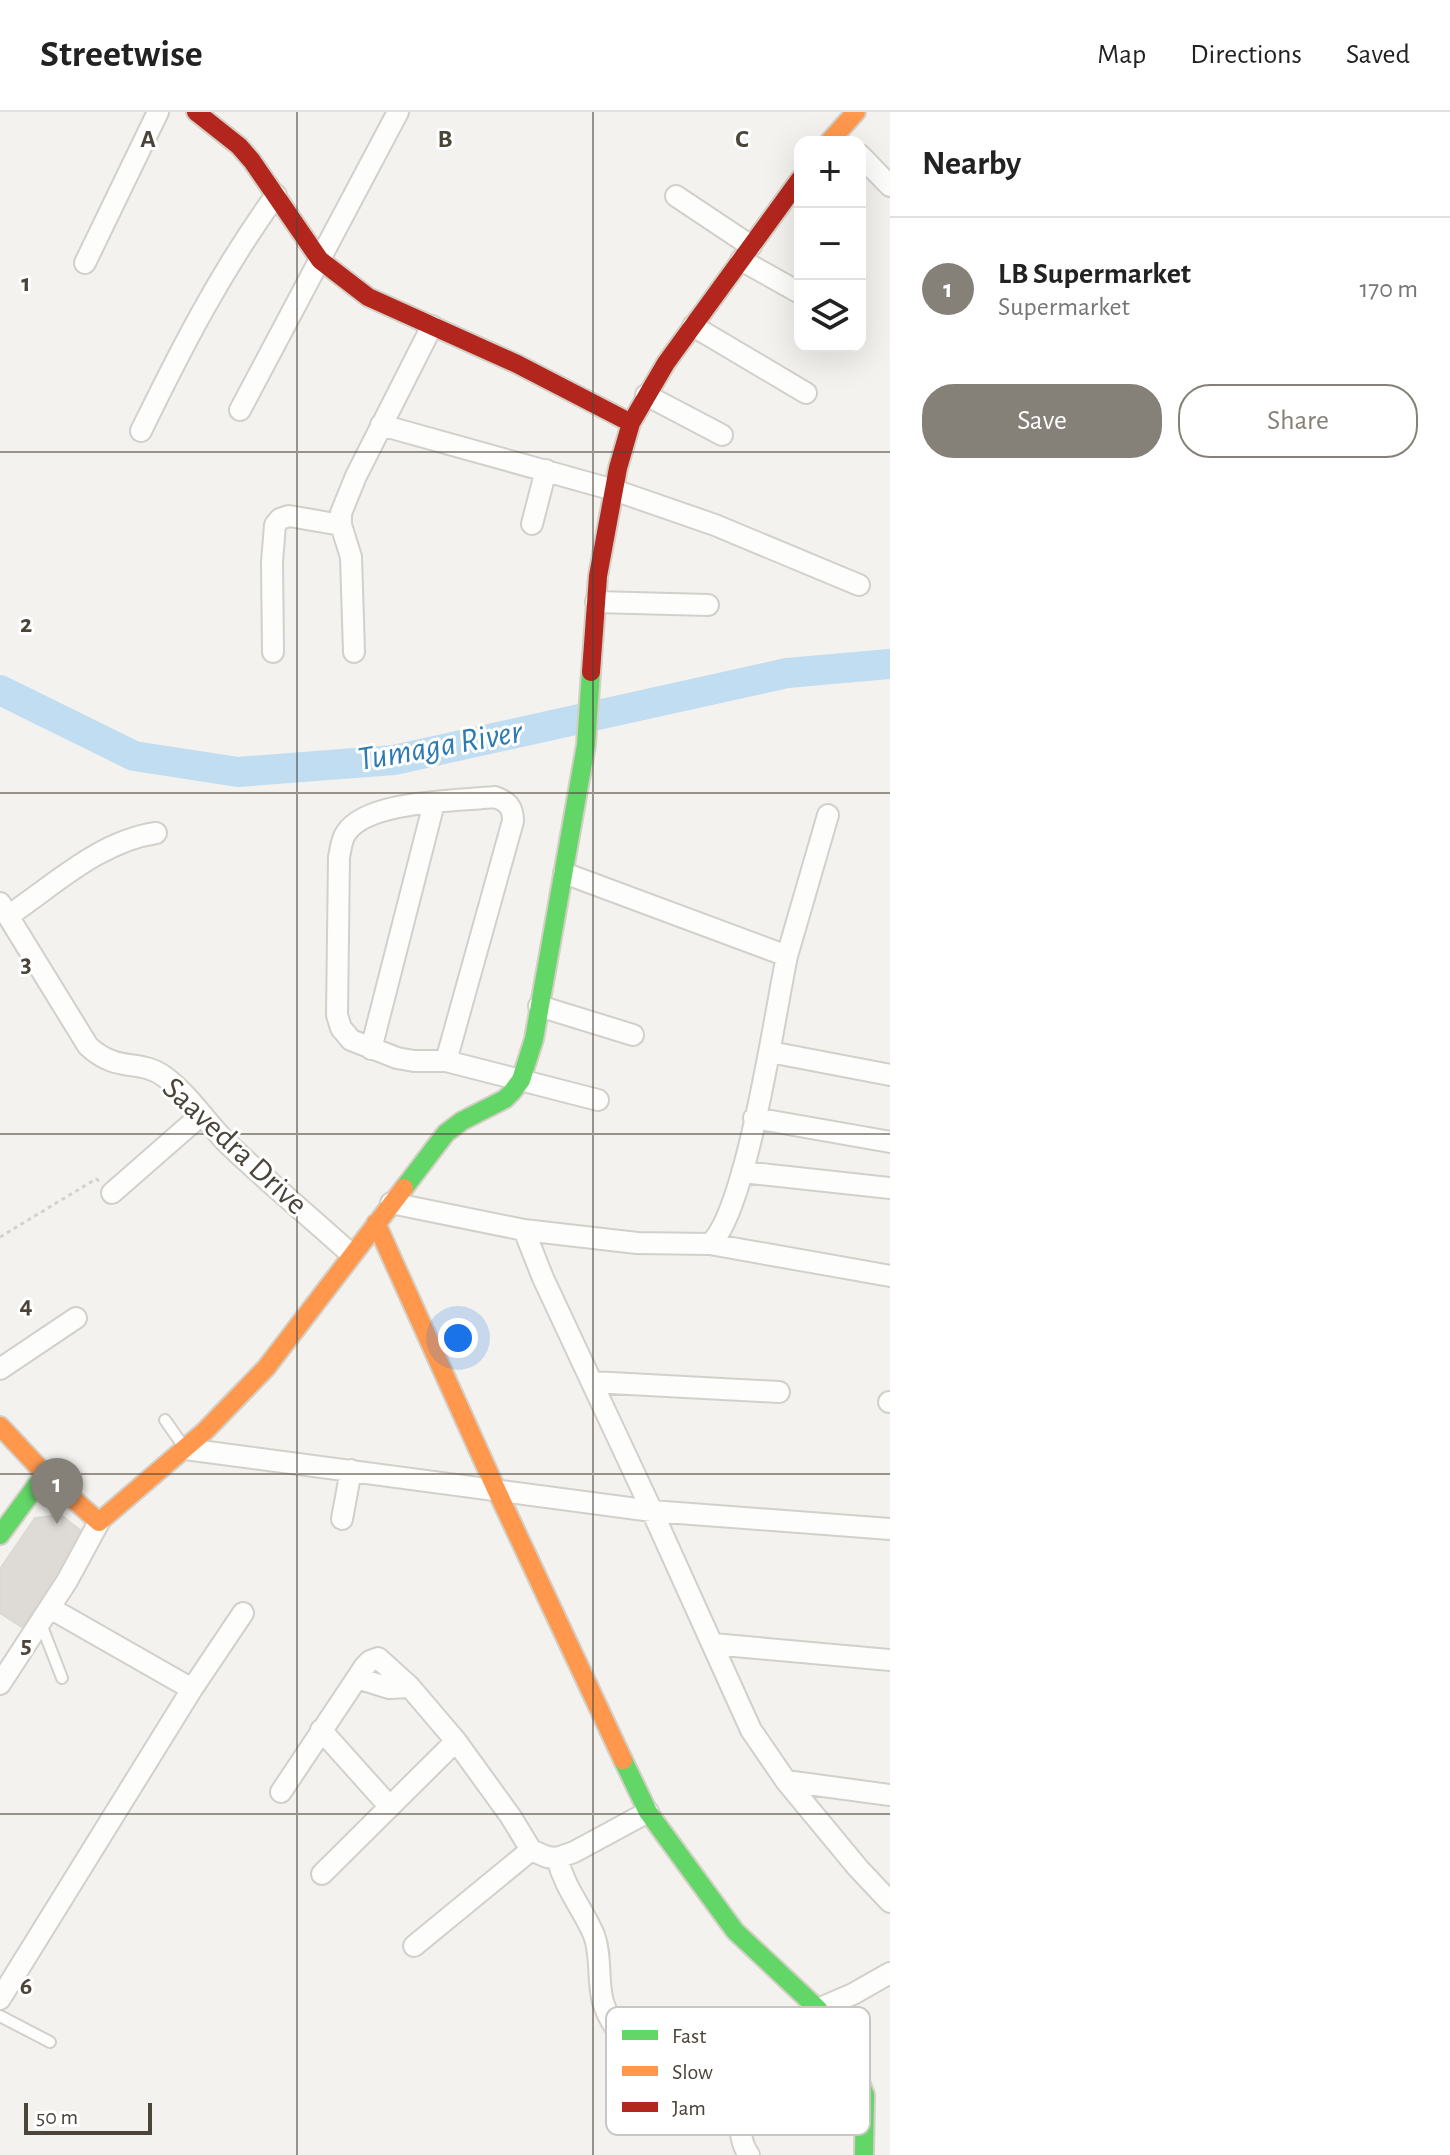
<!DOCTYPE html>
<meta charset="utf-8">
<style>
body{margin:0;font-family:"Alegreya Sans",sans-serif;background:#f2f2f2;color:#222}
.controls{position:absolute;right:24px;top:24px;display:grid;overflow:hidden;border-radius:16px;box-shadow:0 8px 32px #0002}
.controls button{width:72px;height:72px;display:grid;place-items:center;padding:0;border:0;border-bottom:2px solid #e0e0e0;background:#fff;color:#222;font:40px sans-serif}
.scale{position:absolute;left:24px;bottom:20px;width:128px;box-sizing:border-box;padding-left:8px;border:4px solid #4b4439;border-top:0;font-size:22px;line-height:28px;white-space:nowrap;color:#4b4439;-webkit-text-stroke:6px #fff;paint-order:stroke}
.you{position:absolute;left:458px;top:1226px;width:28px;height:28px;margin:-20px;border:6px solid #fff;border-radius:50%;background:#1a73e8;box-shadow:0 0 0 12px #1a73e833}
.badge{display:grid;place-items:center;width:52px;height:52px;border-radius:50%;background:#868178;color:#fff;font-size:26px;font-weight:700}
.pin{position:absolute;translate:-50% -66px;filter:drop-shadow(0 2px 4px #0008)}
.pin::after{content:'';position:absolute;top:42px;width:28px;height:24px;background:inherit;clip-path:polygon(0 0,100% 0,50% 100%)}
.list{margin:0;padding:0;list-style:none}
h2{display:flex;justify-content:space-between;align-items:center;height:104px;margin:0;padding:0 32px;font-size:34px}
h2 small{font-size:26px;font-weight:400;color:#767676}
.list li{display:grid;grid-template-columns:52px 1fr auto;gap:24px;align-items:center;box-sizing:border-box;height:144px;padding:0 32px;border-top:2px solid #e0e0e0}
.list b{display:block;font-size:30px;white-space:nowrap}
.list p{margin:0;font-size:26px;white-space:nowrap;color:#767676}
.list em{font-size:26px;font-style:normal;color:#767676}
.actions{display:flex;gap:16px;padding:24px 32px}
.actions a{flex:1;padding:18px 0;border:2px solid #868178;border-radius:32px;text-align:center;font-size:28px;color:#868178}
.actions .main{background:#868178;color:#fff}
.icon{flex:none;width:44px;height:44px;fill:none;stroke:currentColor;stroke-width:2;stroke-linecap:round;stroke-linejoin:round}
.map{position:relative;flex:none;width:890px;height:2043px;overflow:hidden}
header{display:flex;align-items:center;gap:48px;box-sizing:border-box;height:112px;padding:0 40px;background:#fff;border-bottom:2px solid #e0e0e0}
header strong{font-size:38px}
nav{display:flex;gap:44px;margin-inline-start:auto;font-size:28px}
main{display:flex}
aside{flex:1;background:#fff}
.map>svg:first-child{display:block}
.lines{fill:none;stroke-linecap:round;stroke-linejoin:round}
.river{stroke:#c0ddf1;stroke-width:30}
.building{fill:#dedbd6;stroke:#dcd9d4;stroke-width:2}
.lane-casing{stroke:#d2d0cb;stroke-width:14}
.street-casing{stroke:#d2d0cb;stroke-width:24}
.fast-casing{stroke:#d3cfc5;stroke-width:22}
.slow-casing{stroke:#d3cfc5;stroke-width:22}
.jam-casing{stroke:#d3cfc5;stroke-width:22}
.path{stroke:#d3d2cc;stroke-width:3;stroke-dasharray:4 4;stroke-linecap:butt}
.lane{stroke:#fdfdfc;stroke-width:10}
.street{stroke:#fdfdfc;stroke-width:20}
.fast{stroke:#63d668;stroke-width:18}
.slow{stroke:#ff974d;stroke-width:18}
.jam{stroke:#b3261e;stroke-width:18}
.grid{fill:none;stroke:#4b4439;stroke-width:2;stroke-opacity:0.55}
.labels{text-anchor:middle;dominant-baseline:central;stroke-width:6;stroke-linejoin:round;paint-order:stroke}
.street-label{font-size:32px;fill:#4b4439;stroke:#fff}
.water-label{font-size:34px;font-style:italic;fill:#2e7ab2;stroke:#fff}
.key{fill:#fff;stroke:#c9c7c4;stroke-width:2}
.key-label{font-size:22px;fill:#4b4439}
.grid-label{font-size:26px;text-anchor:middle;font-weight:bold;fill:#4b4439;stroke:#fff;stroke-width:6;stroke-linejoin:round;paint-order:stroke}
</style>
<header>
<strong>Streetwise</strong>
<nav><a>Map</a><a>Directions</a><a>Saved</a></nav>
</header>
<main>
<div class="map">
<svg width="890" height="2043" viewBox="0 0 890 2043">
<rect width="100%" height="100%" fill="#f4f2ee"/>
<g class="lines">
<path class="river" d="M0,578l134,66 104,16 156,-12 393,-87 103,-9"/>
</g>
<path class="building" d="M61,1403l19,15 -24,44 -34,53 -22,-14v-44l35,-51z"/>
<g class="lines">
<g class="lane-casing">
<path id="lane" d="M165,1308l19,27
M41,1512l21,54
M0,1904l50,26"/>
</g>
<g class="street-casing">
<path id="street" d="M860,43l30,31
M676,84l75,50
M741,148l59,33
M85,151l73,-151
M693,214l113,67
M646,283l76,40
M240,298l158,-298
M381,313l233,65 101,35 144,60
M141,319c41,-84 80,-160 135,-236
M532,412l14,-54
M341,413l10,32 3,95
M596,490l112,3
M273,540l-1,-90 3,-37 5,-6 9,-3 52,9v-12l15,-37 76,-150
M564,761l223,83 41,-141
M0,791l88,143c30,28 52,12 77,31 24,18 42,46 63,67 40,38 82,73 123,110
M8,804c46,-31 92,-75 148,-83
M539,894l94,29
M371,937l63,-246
M770,940l120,23
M446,949l67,-240c0,-14 -5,-19 -18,-24 -37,4 -128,3 -149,36 -5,7 -5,16 -7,24l-2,158 4,13 10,12 46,18 17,3h32l152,39
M754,1006l136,24
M742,1060l148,16
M112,1081l88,-77
M391,1091l133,27 113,13 73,1c37,-33 65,-232 77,-288
M524,1118l19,48 109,233 99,219 35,51 72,87 32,34
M710,1132l180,32
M0,1257l76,-51
M592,1270l187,10
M889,1290h1
M185,1337l467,62 238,18
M342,1407l9,-49
M50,1496l142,81
M713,1532l177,16
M357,1566l32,10 21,-1
M0,1572l67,-103 32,-59
M321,1618l69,77
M786,1669l104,14
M281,1680l84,-126 5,-5 8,-3 32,29 46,54 55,76 20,33 16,7 10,1 17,-6 74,-40
M557,1746c9,33 25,49 37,77 8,22 3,45 9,67 10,34 48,67 71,93
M322,1762l134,-133
M414,1834l117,-96
M0,1887l192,-310 51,-76
M818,1897l35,-15 37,-21
M740,1989c0,18 -2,39 9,54"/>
</g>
<g class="fast-casing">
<path id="fast" d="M404,1076l42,-55 16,-12 43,-22 7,-7 9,-12 13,-41 52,-294 5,-73
M0,1423l45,-61
M623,1648l25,52 87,119 83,78 33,50 14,36 -1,60"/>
</g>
<g class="slow-casing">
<path id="slow" d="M829,30l27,-30
M376,1111l120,266 127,271
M0,1314l45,48 54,48 106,-91 61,-63 138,-180"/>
</g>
<g class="jam-casing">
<path id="jam" d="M196,0l43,34 13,15 68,99 48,37 149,67 114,59
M591,560l7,-96 20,-108 13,-45 35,-60 134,-184"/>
</g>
<path class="path" d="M0,1125l96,-58 3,2"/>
<use href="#lane" class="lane"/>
<use href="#street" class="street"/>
<use href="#fast" class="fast"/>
<use href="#slow" class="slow"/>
<use href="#jam" class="jam"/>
</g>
<path class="grid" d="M297,0v2043M593,0v2043M0,340h890M0,681h890M0,1022h890M0,1362h890M0,1702h890"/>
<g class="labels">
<g class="street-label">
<text transform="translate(235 1034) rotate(43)">Saavedra Drive</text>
</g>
<g class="water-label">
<text transform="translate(440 634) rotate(-10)">Tumaga River</text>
</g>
</g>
<rect x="606" y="1895" width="264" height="128" rx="12" class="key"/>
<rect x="622" y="1918" width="36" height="10" fill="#63d668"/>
<rect x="622" y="1954" width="36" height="10" fill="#ff974d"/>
<rect x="622" y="1990" width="36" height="10" fill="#b3261e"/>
<g class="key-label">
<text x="672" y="1931">Fast</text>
<text x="672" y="1967">Slow</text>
<text x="672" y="2003">Jam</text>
</g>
<g class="grid-label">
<text x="148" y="35">A</text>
<text x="445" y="35">B</text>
<text x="742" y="35">C</text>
<text x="26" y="179">1</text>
<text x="26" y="520">2</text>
<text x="26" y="860">3</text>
<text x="26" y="1201">4</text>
<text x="26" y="1541">5</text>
<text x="26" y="1882">6</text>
</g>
</svg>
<div class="controls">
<button>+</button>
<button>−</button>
<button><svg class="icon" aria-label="layers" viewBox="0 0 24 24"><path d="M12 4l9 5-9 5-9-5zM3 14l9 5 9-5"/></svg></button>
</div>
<div class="scale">50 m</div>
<div class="you"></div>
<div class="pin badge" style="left:57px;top:1412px">1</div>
</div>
<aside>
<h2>Nearby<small></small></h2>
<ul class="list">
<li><span class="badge">1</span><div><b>LB Supermarket</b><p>Supermarket</p></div><em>170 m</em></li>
</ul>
<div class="actions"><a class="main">Save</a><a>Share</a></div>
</aside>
</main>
